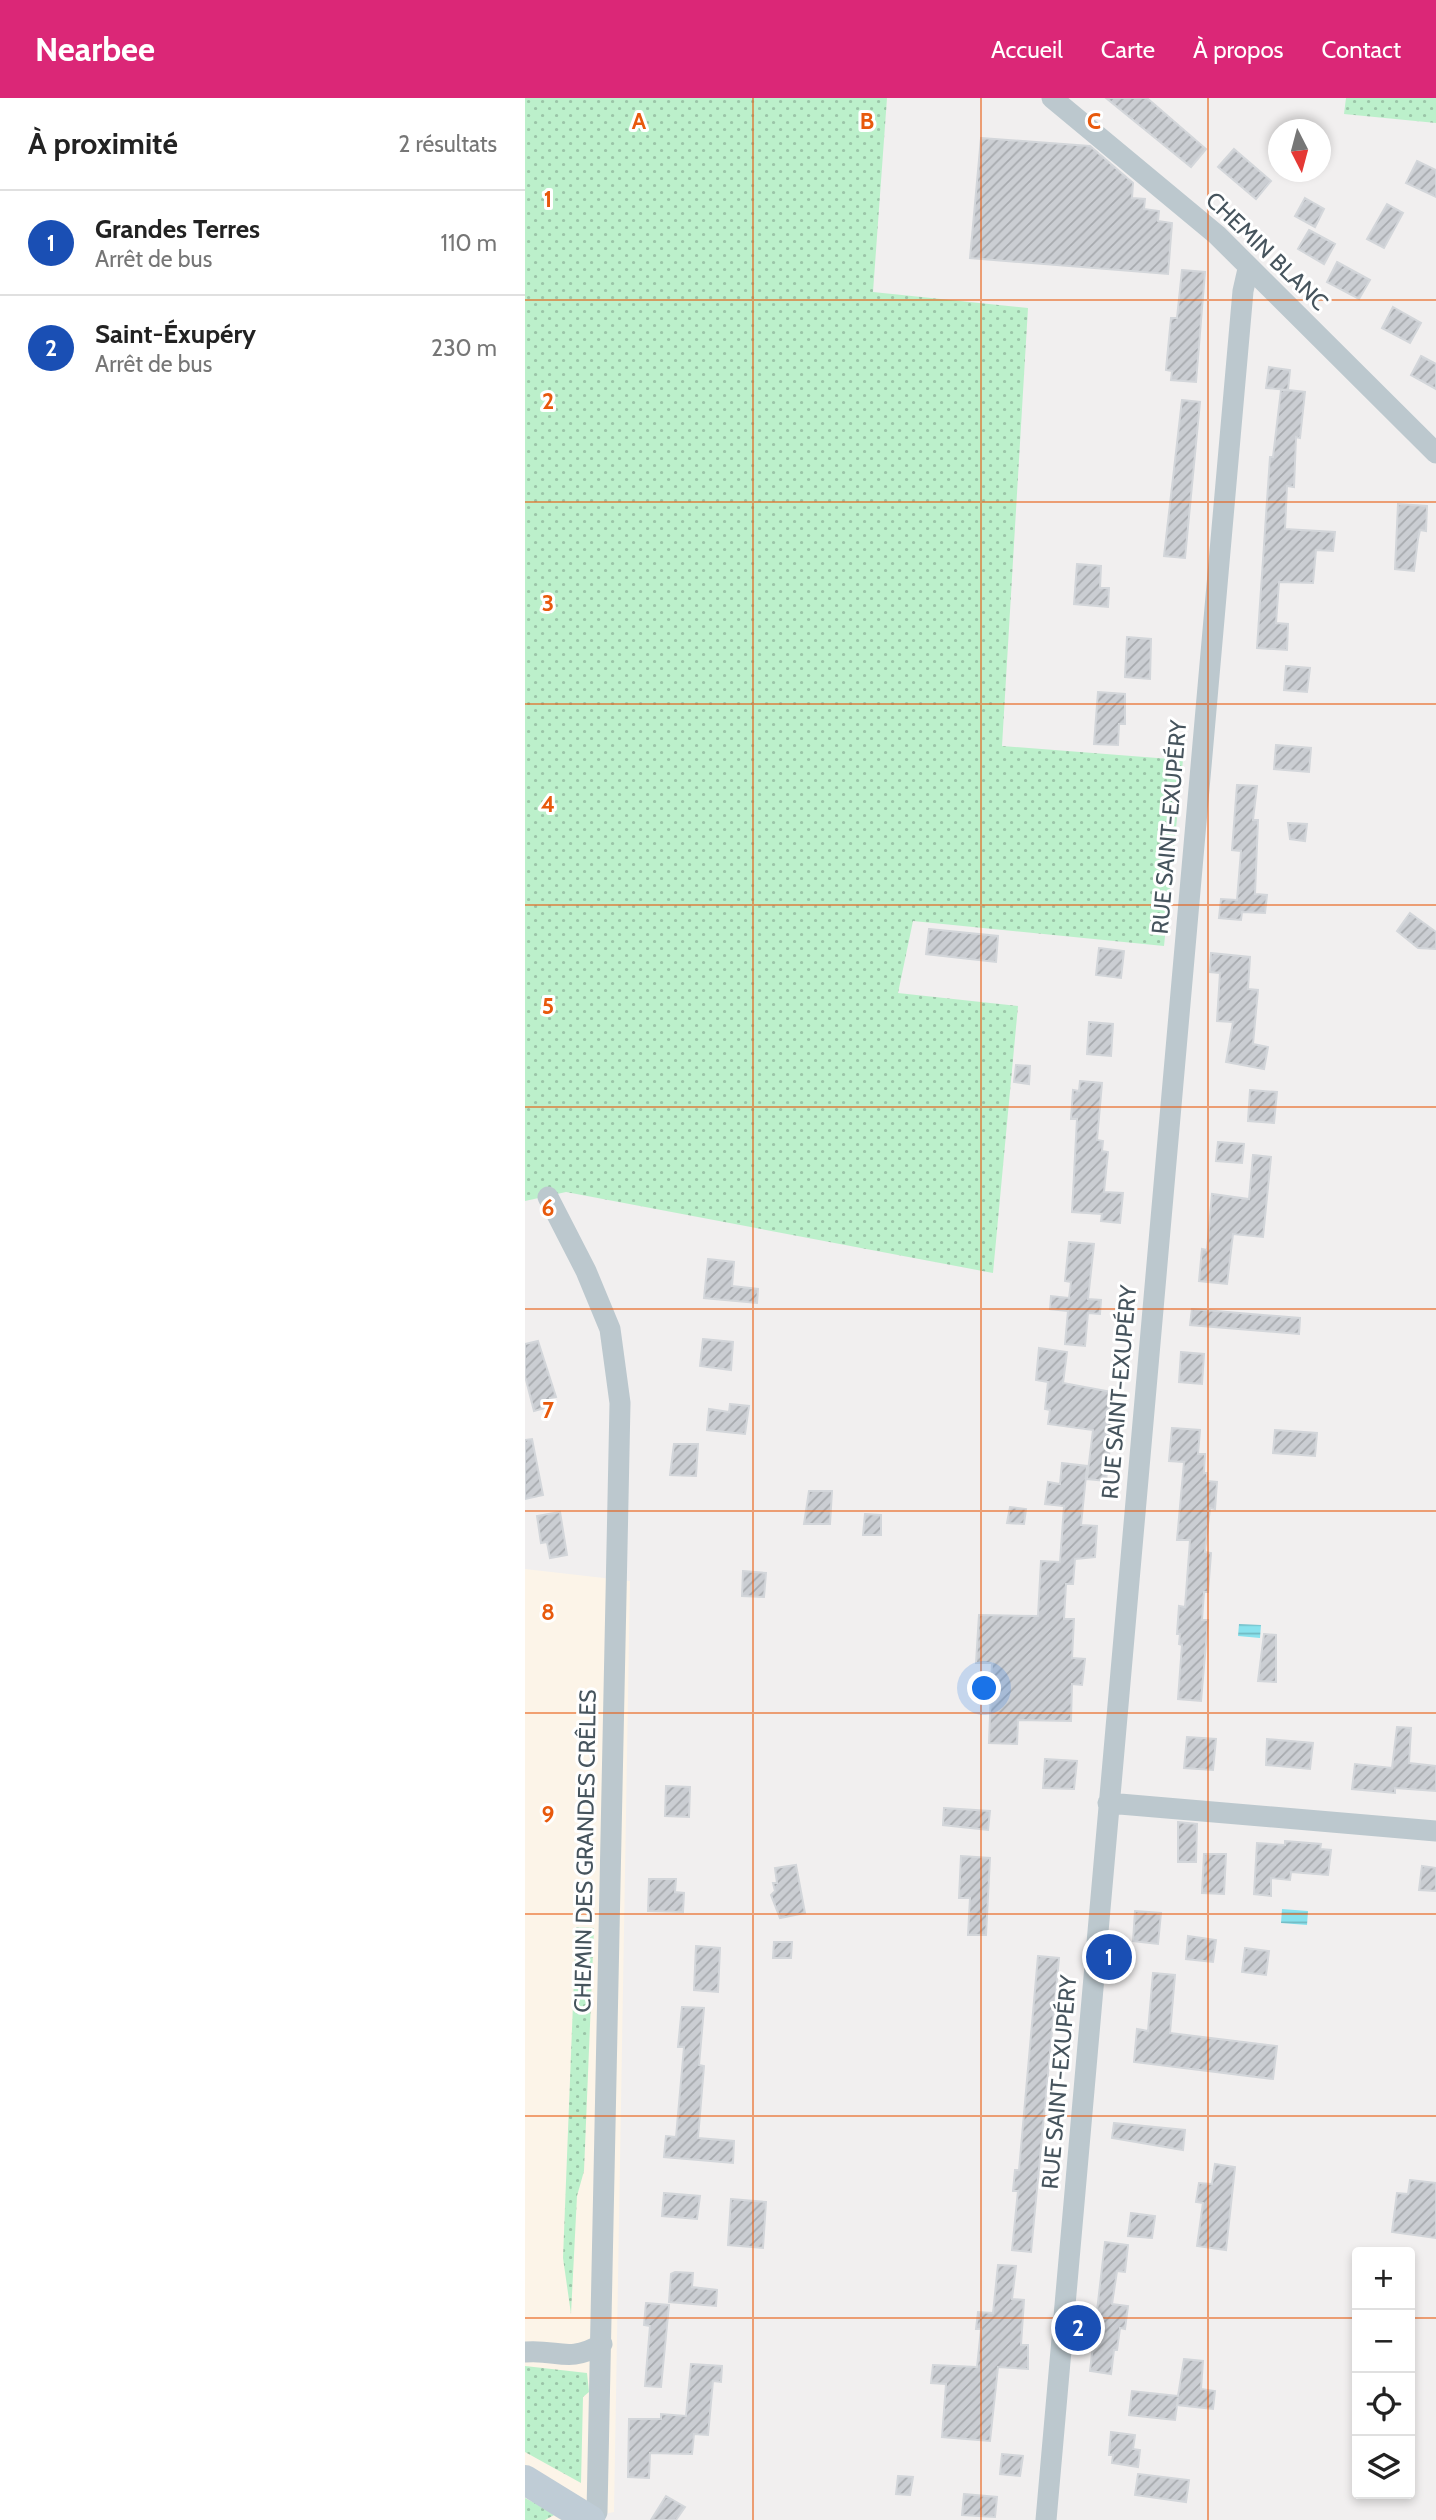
<!DOCTYPE html>
<html lang="fr">
<meta charset="utf-8">
<style>
body{margin:0;font-family:Cabin,sans-serif;background:#f2f2f2;color:#222}
.controls{position:absolute;right:21px;bottom:21px;display:grid;overflow:hidden;border-radius:7px;box-shadow:0 4px 10px #0003}
.controls button{width:63px;height:63px;display:grid;place-items:center;padding:0;border:0;border-bottom:2px solid #e0e0e0;background:#fff;color:#222;font:35px sans-serif}
.compass{position:absolute;left:743px;top:21px;width:63px;height:63px;border-radius:50%;background:#fff;box-shadow:0 4px 10px #0003;rotate:174deg}
.you{position:absolute;left:460px;top:1591px;width:24px;height:24px;margin:-18px;border:5px solid #fff;border-radius:50%;background:#1a73e8;box-shadow:0 0 0 10px #1a73e833}
.badge{display:grid;place-items:center;width:46px;height:46px;border-radius:50%;background:#db2777;color:#fff;font-size:23px;font-weight:700}
.pin{position:absolute;translate:-50% -50%;border:4px solid #fff;box-shadow:0 2px 7px #0006}
.list{margin:0;padding:0;list-style:none}
h2{display:flex;justify-content:space-between;align-items:center;height:91px;margin:0;padding:0 28px;font-size:30px}
h2 small{font-size:23px;font-weight:400;color:#767676}
.list li{display:grid;grid-template-columns:46px 1fr auto;gap:21px;align-items:center;box-sizing:border-box;height:105px;padding:0 28px;border-top:2px solid #e0e0e0}
.list b{display:block;font-size:26px;white-space:nowrap}
.list p{margin:0;font-size:23px;white-space:nowrap;color:#767676}
.list em{font-size:23px;font-style:normal;color:#767676}
.icon{flex:none;width:38px;height:38px;fill:none;stroke:currentColor;stroke-width:2;stroke-linecap:round;stroke-linejoin:round}
.map{position:relative;flex:none;width:911px;height:2422px;overflow:hidden}
header{display:flex;align-items:center;gap:42px;box-sizing:border-box;height:98px;padding:0 35px;background:#db2777;color:#fff}
header strong{font-size:33px}
nav{display:flex;gap:38px;margin-inline-start:auto;font-size:24px}
main{display:flex}
aside{flex:1;background:#fff}
.map>svg:first-child{display:block}
.commercial{fill:#fcf4e8}
.grass{fill:url(#grass-dots)}
.water{fill:url(#water-rules)}
.building{fill:url(#building-hatch);stroke:#d3d6da;stroke-width:2}
.lines{fill:none;stroke-linecap:round;stroke-linejoin:round}
.minor{stroke:#bcc8ce;stroke-width:21}
.secondary{stroke:#bfccd6;stroke-width:30}
.grid{fill:none;stroke:#e8590c;stroke-width:2;stroke-opacity:0.55}
.labels{text-anchor:middle;dominant-baseline:central;stroke-width:6;stroke-linejoin:round;paint-order:stroke}
.street-label{font-size:23px;fill:#46545d;stroke:#fff}
.grid-label{font-size:23px;text-anchor:middle;font-weight:bold;fill:#e8590c;stroke:#fff;stroke-width:6;stroke-linejoin:round;paint-order:stroke}
</style>
<header>
<strong>Nearbee</strong>
<nav><a>Accueil</a><a>Carte</a><a>À propos</a><a>Contact</a></nav>
</header>
<main>
<aside>
<h2>À proximité<small>2 résultats</small></h2>
<ul class="list">
<li><span class="badge" style="background:#1a4fb4">1</span><div><b>Grandes Terres</b><p>Arrêt de bus</p></div><em>110 m</em></li>
<li><span class="badge" style="background:#1a4fb4">2</span><div><b>Saint-Éxupéry</b><p>Arrêt de bus</p></div><em>230 m</em></li>
</ul>
</aside>
<div class="map">
<svg width="911" height="2422" viewBox="0 0 911 2422">
<defs>
<pattern id="grass-dots" width="8" height="8" patternUnits="userSpaceOnUse" patternTransform="scale(1.75)"><rect width="8" height="8" fill="#bcf0cb"/><path d="M2 2h.1M6 6h.1" fill="none" stroke="#9bc5a8" stroke-width="1.8" stroke-linecap="round"/></pattern>
<pattern id="water-rules" width="6" height="5" patternUnits="userSpaceOnUse" patternTransform="scale(1.75)"><rect width="6" height="5" fill="#89e2ed"/><path d="M0 2.5h6" fill="none" stroke="#72bac3"/></pattern>
<pattern id="building-hatch" width="6" height="6" patternUnits="userSpaceOnUse" patternTransform="scale(1.75)"><rect width="6" height="6" fill="#cbced3"/><path d="M-1 1l2-2M0 6l6-6M5 7l2-2" fill="none" stroke="#a7aaae"/></pattern>
</defs>
<rect width="100%" height="100%" fill="#f1efef"/>
<path class="commercial" d="M0,1471l105,12 -16,931 -39,8h-50z"/>
<path class="grass" d="M0,0h362l-14,194 155,16 -26,438 181,14 -19,186 -251,-25 -15,72 120,13 -25,267 -427,-81 -41,9z
M821,0h90v25l-92,-9z
M51,1829l18,1 -10,243 -7,25 -6,118 -8,-56z
M0,2268l62,7 2,19 -6,5 -2,86 -56,-31z
M0,2400l31,16 -11,6h-20z"/>
<path class="water" d="M714,1526l22,1 -1,13 -22,-2z
M757,1811l26,2 -1,14 -26,-2z"/>
<path class="building" d="M581,0h41l59,51 -15,18z
M456,40l109,8 43,37 -1,15 13,1 -1,10 15,2 -1,10 14,2 -4,51 -198,-16z
M709,51l37,32 -15,18 -38,-32z
M892,63l19,9v27l-30,-14z
M780,100l19,11 -9,18 -20,-11z
M862,106l16,9 -19,35 -17,-9z
M784,132l26,14 -11,20 -26,-15z
M812,164l33,18 -11,19 -32,-17z
M657,172l23,2 -9,110 -25,-2 1,-9 -6,-1 5,-52h6z
M868,209l28,16 -11,20 -28,-15z
M896,258l15,8v25l-25,-14z
M744,269l21,3 -2,20 17,2 -5,46 -4,-1 -2,50 -7,-1 -2,43 50,3 -2,19 -17,-1 -3,33 -34,-1 -3,41 12,1 -1,26 -30,-2 13,-191h3l8,-67h7l-22,-2z
M657,302l18,2 -15,156 -21,-2z
M873,406l29,2 -1,25 -6,-1 -2,9 -4,32 -19,-2z
M552,466l24,2 -1,22h9l-1,19 -34,-3z
M602,539l24,2 -1,40 -25,-2z
M761,568l24,2 -3,24 -23,-2z
M573,594l27,2v30h-6l-1,21 -24,-1z
M751,647l35,3 -2,24 -35,-3z
M712,687l20,1 -4,34h5l-3,74 12,1 -2,18 -23,-1 -1,8 -22,-2 2,-19 16,1 4,-49 -9,-1z
M763,725l19,1 -2,17 -15,-2z
M885,815l26,19v17l-18,-1 -21,-17z
M404,831l69,7 -2,26 -70,-8z
M574,850l25,3 -3,27 -25,-3z
M686,855l39,4 -2,32 10,1 -5,54 15,3 -4,22 -38,-7 7,-40 -16,-1 3,-48 -10,-1z
M564,924l24,2 -2,32 -24,-2z
M491,967l14,1 -1,18 -15,-2z
M555,983l22,2 -5,57 6,1 -1,10 6,1 -4,40 19,1 -3,30 -19,-2 1,-7 -30,-2 5,-93h-6l2,-29 6,1z
M725,992l27,2 -3,31 -26,-2z
M693,1044l26,2 -2,19 -26,-2z
M728,1057l18,2 -8,80 -30,-3 -6,50 -28,-3 3,-32 5,1 5,-56 37,5z
M544,1144l25,2 -6,55 13,1 -1,14 -12,-1 -3,33 -20,-2 3,-33 -18,-2 1,-13 18,2 2,-16 -6,-1z
M183,1161l26,3 -2,24 26,3 -1,14 -53,-5z
M667,1211l108,9 -1,16 -109,-9z
M178,1241l30,3 -2,28 -31,-4z
M13,1243l18,56 -6,1 2,8 -18,5 -9,-35v-32z
M514,1250l28,4 -4,31 49,9 -4,29h5l-7,60 -19,-2 6,-49 -45,-6 2,-14 -5,-1 3,-27 -12,-2z
M656,1254l23,2 -2,30 -23,-2z
M205,1306l19,2 -4,28 -38,-4 2,-21 20,3z
M647,1330l28,2 -2,24h7l-1,19h3v8l10,1 -2,27 -5,-1 -5,44 6,1 -3,39h-4l-2,28h6l-7,81 -23,-2 4,-54 -3,-1 1,-10h-3l2,-28 6,1 5,-67h-13l7,-78 -15,-1z
M750,1332l42,3 -2,23 -42,-3z
M7,1341l11,56 -18,4v-59z
M149,1346h24l-2,32 -26,-1z
M537,1365l25,3 -6,59 16,1 -2,31 -20,2 -2,25h-7l-2,35h10l-2,39 13,1 -3,26 -10,-1 -1,37 -53,-1 -1,24 -28,-1 3,-80h-16l3,-48 59,1 3,-55 19,1 4,-56 -19,-2 3,-22 12,2z
M284,1393h23l-2,33h-26z
M485,1409l16,2 -2,15 -17,-1z
M35,1414l7,43 -17,3 -3,-16 -6,1 -4,-27z
M340,1416l16,1v20h-18z
M218,1473l23,2 -2,24 -22,-1z
M739,1536l12,1v47l-18,-1z
M872,1629l14,1 -2,35 27,3v25l-41,-3v5l-43,-4 3,-25 37,4z
M662,1639l29,2 -3,31 -29,-2z
M742,1641l46,4 -3,26 -44,-4z
M520,1661l32,2 -3,28 -31,-1z
M141,1688l24,1 -1,30 -24,-1z
M419,1710l46,3 -2,19 -45,-5z
M653,1724l19,2 -1,38h-18z
M760,1743l36,3 -1,5 11,1 -3,25 -37,-3 -1,8 -19,-2v18l-17,-2 3,-51 28,2z
M679,1756h22l-2,40 -22,-1z
M436,1758l29,2 -4,77h-18l2,-37h-11z
M271,1767l9,48 -25,5 -9,-23 4,-4 -2,-8h4l-2,-15z
M897,1768l14,2v23l-17,-1z
M124,1781h27l-1,13 9,1 -1,19 -35,-1z
M610,1813l26,2 -3,31 -25,-3z
M663,1838l28,4 -3,22 -27,-3z
M249,1844h18l-1,16h-18z
M171,1848l24,2 -2,44 -24,-2z
M720,1850l24,3 -3,24 -24,-3z
M513,1858l21,2 -28,294 -19,-2 6,-59h-5l2,-21h4z
M628,1875l22,2 -5,58 107,13 -4,33 -139,-17 3,-33 11,2z
M157,1909l22,1 -5,57 5,1 -6,72 36,3 -1,22 -69,-6 2,-21 10,1 8,-90h-6z
M589,2025l71,7 -2,20 -71,-12z
M690,2066l20,3 -9,83 -29,-4 6,-43 -7,-1 3,-19 13,1z
M885,2082l26,3v55l-44,-6 5,-39 11,1z
M139,2095l36,3 -3,23 -35,-3z
M206,2101l35,3 -3,46 -35,-3z
M606,2115l24,3 -3,22 -24,-2z
M580,2144l23,3 -3,27 -8,-1 -5,33 16,2 -3,23 -5,-1 -3,22h-3l-3,24 -21,-3z
M473,2167l18,1 -4,33 12,1 -3,45h7v24l-30,-2 -8,74 -48,-4 4,-53 -15,-1 2,-18 44,2 4,-38h-5l2,-17 15,1z
M150,2174l18,1 -1,14 25,3 -1,16 -47,-4 2,-28z
M121,2205l23,2 -8,82 -16,-1 5,-60 -6,-1z
M659,2261l19,2 -2,28 14,2 -2,18 -36,-4 1,-7 -3,22 -46,-5 3,-24 46,5z
M166,2266l31,2 -1,16 -8,-1 -5,54 -14,-1 -2,20 -42,-1 -1,25 -21,-1 1,-58h32v-5l25,2z
M586,2334l24,3 -2,14 7,1 -2,17 -26,-4 1,-8h-4z
M477,2356l21,2 -3,20 -20,-2z
M613,2376l51,6 -3,22 -51,-7z
M373,2378l15,1 -3,18 -14,-1z
M439,2396l33,3 -2,20 -33,-2z
M141,2398l19,11 -9,13h-25z"/>
<g class="lines">
<path class="minor" d="M527,0l165,137 219,218
M23,1099l38,74 24,58 10,74 -23,1109 -4,8
M583,1705l328,28
M0,2254c34,-3 42,12 77,-8
M521,2422l197,-2229 5,-22"/>
<path class="secondary" d="M0,2382l65,40"/>
</g>
<path class="grid" d="M228,0v2422M456,0v2422M683,0v2422M0,202h911M0,404h911M0,606h911M0,807h911M0,1009h911M0,1211h911M0,1413h911M0,1615h911M0,1816h911M0,2018h911M0,2220h832M885,2220h26"/>
<g class="labels">
<g class="street-label">
<text transform="translate(742 153) rotate(44)">CHEMIN BLANC</text>
<text transform="translate(644 729) rotate(-85)">RUE SAINT-EXUPÉRY</text>
<text transform="translate(594 1294) rotate(-85)">RUE SAINT-EXUPÉRY</text>
<text transform="translate(60 1753) rotate(-89)">CHEMIN DES GRANDES CRÊLES</text>
<text transform="translate(534 1984) rotate(-85)">RUE SAINT-EXUPÉRY</text>
</g>
</g>
<g class="grid-label">
<text x="114" y="31">A</text>
<text x="342" y="31">B</text>
<text x="569" y="31">C</text>
<text x="23" y="109">1</text>
<text x="23" y="311">2</text>
<text x="23" y="513">3</text>
<text x="23" y="714">4</text>
<text x="23" y="916">5</text>
<text x="23" y="1118">6</text>
<text x="23" y="1320">7</text>
<text x="23" y="1522">8</text>
<text x="23" y="1724">9</text>
</g>
</svg>
<div class="controls">
<button>+</button>
<button>−</button>
<button><svg class="icon" aria-label="locate" viewBox="0 0 24 24"><circle cx="12" cy="12" r="6"/><path d="M12 2v4M12 18v4M2 12h4M18 12h4"/></svg></button>
<button><svg class="icon" aria-label="layers" viewBox="0 0 24 24"><path d="M12 4l9 5-9 5-9-5zM3 14l9 5 9-5"/></svg></button>
</div>
<svg class="compass" viewBox="-18 -18 36 36"><path d="M0-13l5 13h-10z" fill="#e53935"/><path d="M0 13l5-13h-10z" fill="#767676"/></svg>
<div class="you"></div>
<div class="pin badge" style="left:584px;top:1859px;background:#1a4fb4">1</div>
<div class="pin badge" style="left:553px;top:2230px;background:#1a4fb4">2</div>
</div>
</main>
